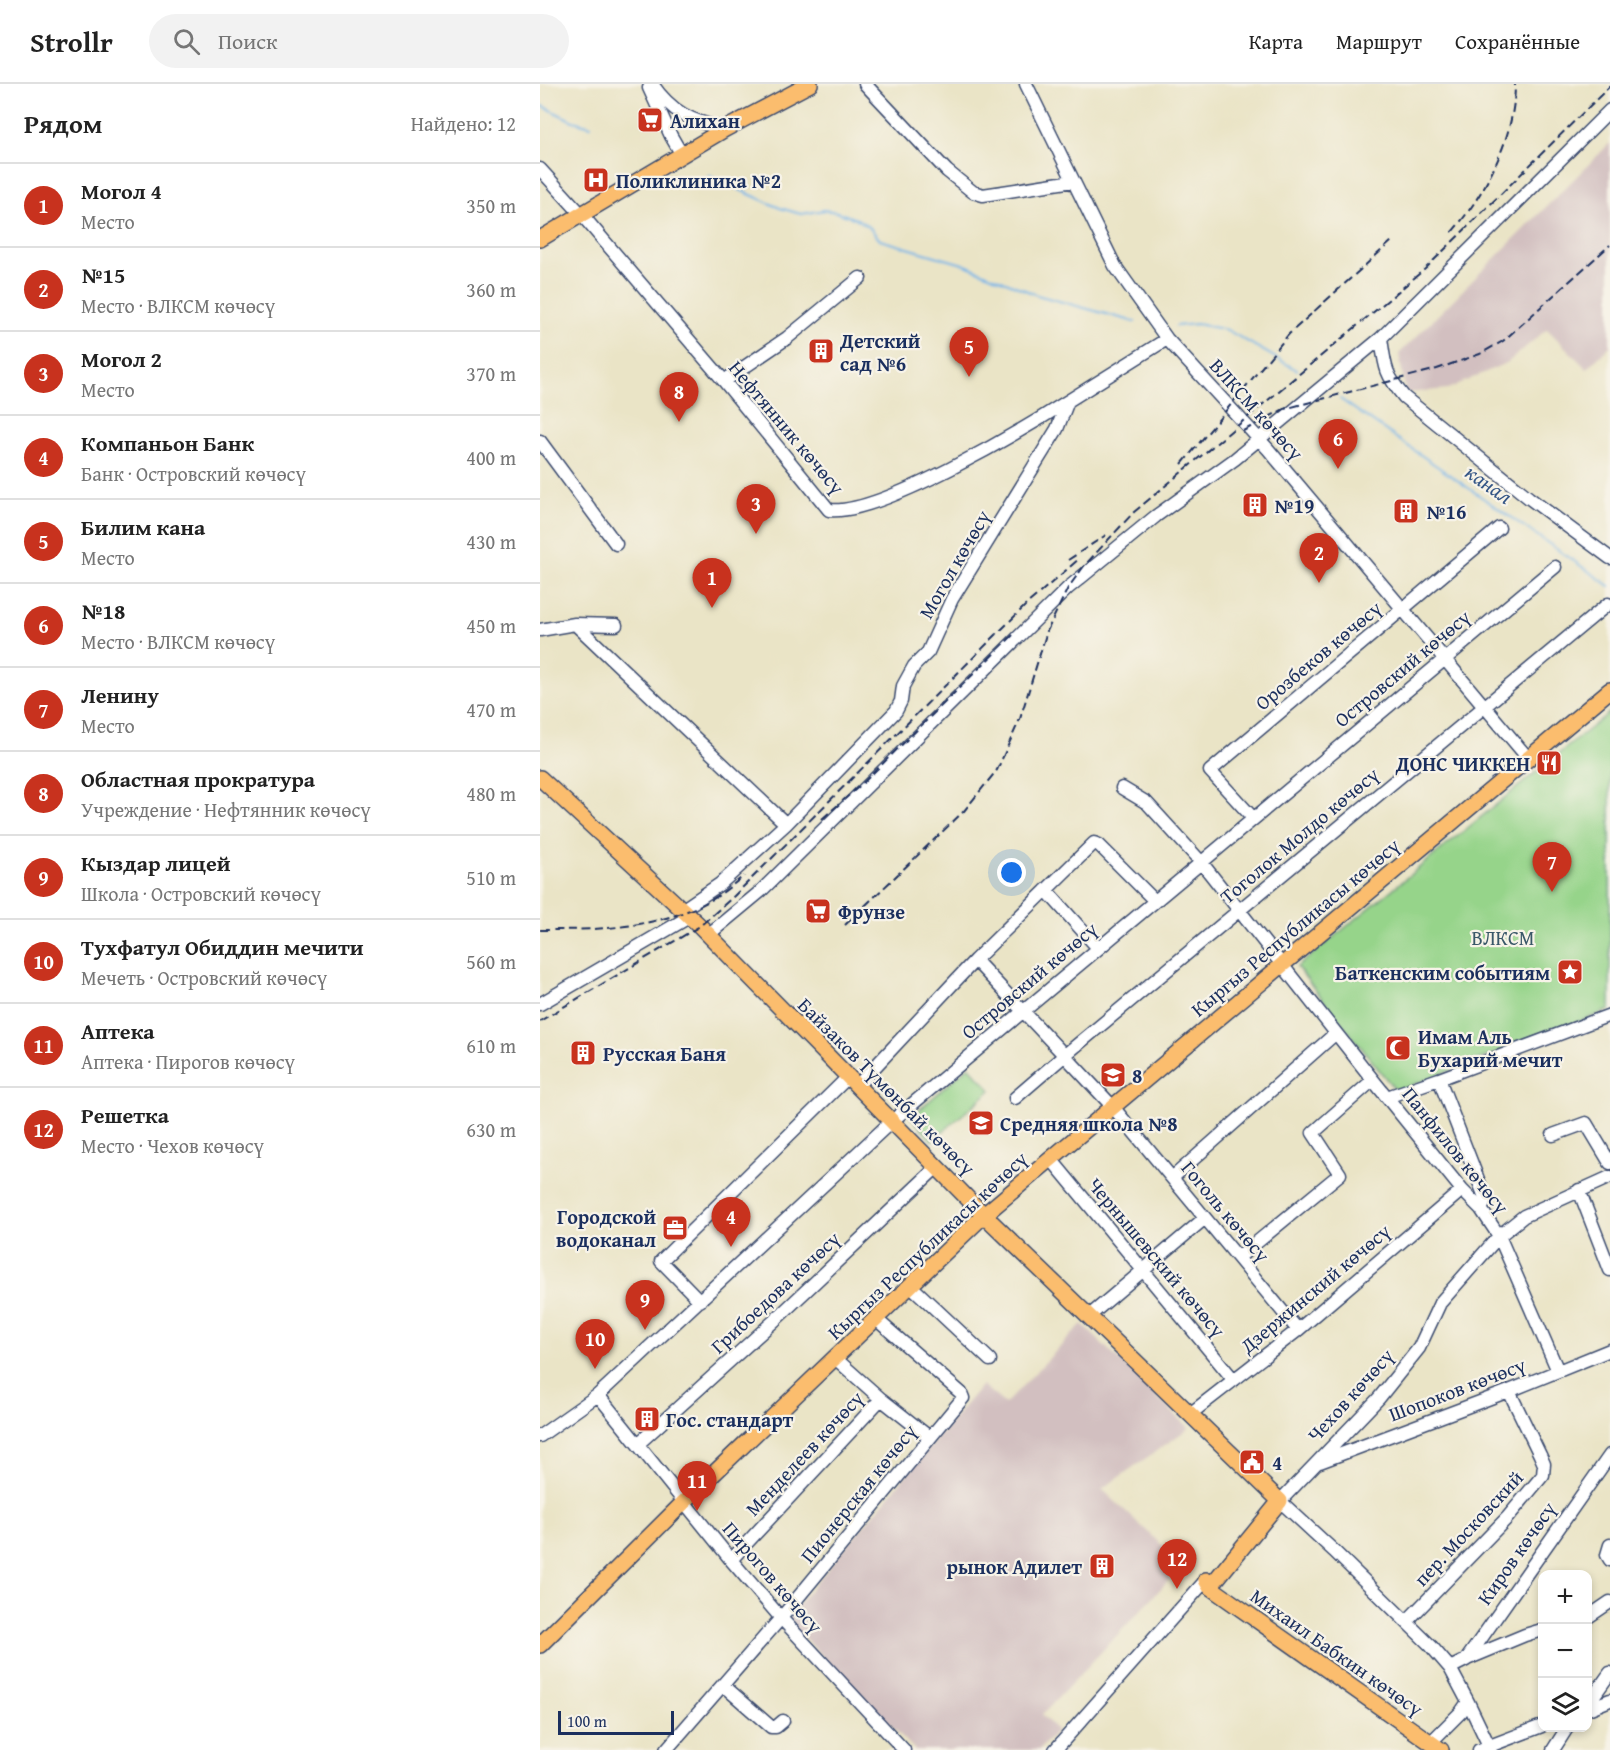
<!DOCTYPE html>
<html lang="ru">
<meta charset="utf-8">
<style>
body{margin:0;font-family:"Gentium Book Plus",serif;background:#f2f2f2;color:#222}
.controls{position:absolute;right:18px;bottom:18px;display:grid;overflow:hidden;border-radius:12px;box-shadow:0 3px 9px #0003}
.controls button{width:54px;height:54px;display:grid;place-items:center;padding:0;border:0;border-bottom:2px solid #e0e0e0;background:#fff;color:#222;font:30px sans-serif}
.scale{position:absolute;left:18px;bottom:15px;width:116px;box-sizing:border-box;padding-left:6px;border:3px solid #1b2f5e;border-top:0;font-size:16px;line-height:21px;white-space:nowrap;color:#1b2f5e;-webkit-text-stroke:4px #f7f3e8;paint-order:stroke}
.you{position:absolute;left:472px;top:789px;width:21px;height:21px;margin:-15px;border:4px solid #fff;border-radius:50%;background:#1a73e8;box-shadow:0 0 0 9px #1a73e833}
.badge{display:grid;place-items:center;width:39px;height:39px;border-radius:50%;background:#c8321e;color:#fff;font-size:20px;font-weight:700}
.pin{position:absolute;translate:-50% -50px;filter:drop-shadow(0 2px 3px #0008)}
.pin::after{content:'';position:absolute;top:32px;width:21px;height:18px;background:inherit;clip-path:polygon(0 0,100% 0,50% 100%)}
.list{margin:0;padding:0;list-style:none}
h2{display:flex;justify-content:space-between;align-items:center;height:78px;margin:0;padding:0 24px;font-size:26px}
h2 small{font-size:20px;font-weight:400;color:#767676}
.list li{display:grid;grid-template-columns:39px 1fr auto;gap:18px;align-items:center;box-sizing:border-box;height:84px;padding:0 24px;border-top:2px solid #e0e0e0}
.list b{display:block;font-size:22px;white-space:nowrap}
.list p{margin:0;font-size:20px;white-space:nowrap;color:#767676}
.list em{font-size:20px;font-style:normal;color:#767676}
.icon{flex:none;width:33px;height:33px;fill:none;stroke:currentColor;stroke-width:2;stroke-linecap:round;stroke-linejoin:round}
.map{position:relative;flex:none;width:1070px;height:1666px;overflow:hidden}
header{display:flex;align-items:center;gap:36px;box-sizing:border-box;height:84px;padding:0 30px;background:#fff;border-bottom:2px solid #e0e0e0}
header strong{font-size:28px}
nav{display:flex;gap:33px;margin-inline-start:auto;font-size:21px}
.search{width:420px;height:54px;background:#f2f2f2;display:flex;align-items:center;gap:15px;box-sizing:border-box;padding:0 21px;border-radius:33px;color:#767676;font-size:22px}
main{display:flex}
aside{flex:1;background:#fff}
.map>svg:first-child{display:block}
.industrial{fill:#d2bfc0}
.green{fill:#96d48a;stroke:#588274;stroke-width:1.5}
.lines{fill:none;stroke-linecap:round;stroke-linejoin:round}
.stream{stroke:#74b4e8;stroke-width:2}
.minor-casing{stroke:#3a4a6e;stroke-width:15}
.major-casing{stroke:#3a4a6e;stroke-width:18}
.minor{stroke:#fff;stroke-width:12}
.major{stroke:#fbbd6e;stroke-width:15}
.rail{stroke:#1b2f5e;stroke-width:2;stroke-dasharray:9 4.5;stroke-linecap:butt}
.labels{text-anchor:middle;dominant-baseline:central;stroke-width:4.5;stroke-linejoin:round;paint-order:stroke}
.poi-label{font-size:20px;font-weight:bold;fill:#1b2f5e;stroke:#f7f3e8;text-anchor:start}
.street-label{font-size:20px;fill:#1b2f5e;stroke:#f7f3e8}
.park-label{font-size:20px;fill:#3a5869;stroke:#f7f3e8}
.water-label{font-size:21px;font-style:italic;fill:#365787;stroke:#f7f3e8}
</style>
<header>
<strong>Strollr</strong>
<div class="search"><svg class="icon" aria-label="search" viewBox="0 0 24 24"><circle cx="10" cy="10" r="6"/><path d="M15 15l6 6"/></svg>Поиск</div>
<nav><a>Карта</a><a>Маршрут</a><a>Сохранённые</a></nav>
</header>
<main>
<aside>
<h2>Рядом<small>Найдено: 12</small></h2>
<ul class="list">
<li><span class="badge">1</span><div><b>Могол 4</b><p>Место</p></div><em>350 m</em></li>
<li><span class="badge">2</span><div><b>№15</b><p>Место · ВЛКСМ көчөсү</p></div><em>360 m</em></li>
<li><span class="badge">3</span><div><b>Могол 2</b><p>Место</p></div><em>370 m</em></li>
<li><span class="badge">4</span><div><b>Компаньон Банк</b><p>Банк · Островский көчөсү</p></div><em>400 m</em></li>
<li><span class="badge">5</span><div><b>Билим кана</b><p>Место</p></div><em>430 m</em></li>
<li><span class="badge">6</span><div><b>№18</b><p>Место · ВЛКСМ көчөсү</p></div><em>450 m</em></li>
<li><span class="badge">7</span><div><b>Ленину</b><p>Место</p></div><em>470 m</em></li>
<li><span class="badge">8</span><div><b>Областная прократура</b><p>Учреждение · Нефтянник көчөсү</p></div><em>480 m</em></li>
<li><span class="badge">9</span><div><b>Кыздар лицей</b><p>Школа · Островский көчөсү</p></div><em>510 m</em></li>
<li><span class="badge">10</span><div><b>Тухфатул Обиддин мечити</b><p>Мечеть · Островский көчөсү</p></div><em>560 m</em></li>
<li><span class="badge">11</span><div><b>Аптека</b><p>Аптека · Пирогов көчөсү</p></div><em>610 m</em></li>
<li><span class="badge">12</span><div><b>Решетка</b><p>Место · Чехов көчөсү</p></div><em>630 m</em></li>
</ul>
</aside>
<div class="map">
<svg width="1070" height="1666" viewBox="0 0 1070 1666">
<rect width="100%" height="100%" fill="#f7f3e8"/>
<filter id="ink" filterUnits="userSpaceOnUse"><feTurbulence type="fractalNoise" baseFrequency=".0167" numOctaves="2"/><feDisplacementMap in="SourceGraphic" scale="12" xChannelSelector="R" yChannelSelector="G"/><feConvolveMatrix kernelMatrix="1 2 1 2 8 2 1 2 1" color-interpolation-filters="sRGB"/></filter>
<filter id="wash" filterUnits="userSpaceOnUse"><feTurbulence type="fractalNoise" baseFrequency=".008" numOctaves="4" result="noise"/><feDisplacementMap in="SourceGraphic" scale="24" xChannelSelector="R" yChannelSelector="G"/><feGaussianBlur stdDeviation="1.35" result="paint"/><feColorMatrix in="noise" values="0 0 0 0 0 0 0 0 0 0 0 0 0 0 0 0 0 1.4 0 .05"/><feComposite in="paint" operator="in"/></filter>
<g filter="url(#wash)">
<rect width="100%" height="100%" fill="#eae4c6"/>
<path class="industrial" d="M1070,59v203l-23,23 -40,-40 -39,33 -60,27 -42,4 -7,-39z
M542,1240l107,104 -87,61 81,76 -141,150 15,15 -18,20h-124l-129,-131 196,-234 23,19z"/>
<path class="green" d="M1070,628v298l-214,81 -99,-124z
M429,982l22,24 -59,51 -21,-24z"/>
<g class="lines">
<path class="stream" d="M0,21l33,16 18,5
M169,92l71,32 21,6 23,-4 13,2 22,8 11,8 10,12 83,24 74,31 98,27
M636,242l21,-2 30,6 70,40
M800,315l270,187"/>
</g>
</g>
<g filter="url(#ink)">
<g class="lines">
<g class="minor-casing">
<path id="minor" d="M112,0c20,29 39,37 73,45
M325,0l82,87 26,21 10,3 90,-14
M486,0l89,182 52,73 101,110 259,308
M109,4l22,48 11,19
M1070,26l-229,228c4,29 4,36 23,59l125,101 81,60
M0,85l42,46 142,166 105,129c50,6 194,-80 239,-109
M184,297l63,-43 73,-60
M0,357l76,103
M35,540l211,200
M0,546l35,-6 41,1
M582,704l25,15 54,59 172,218 89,110 19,19 18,27 59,135
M713,734l-43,-47 289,-243
M506,806l52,58
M142,826l38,-26 66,-60 110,-113 5,-10 2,-15 11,-20 14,-14 24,-53 105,-170 11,-28 99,-62
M168,851l53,-44 307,-303 88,-72 79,-57 146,-121
M435,876l138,147 185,223
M0,920l149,-87
M899,995l47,121 -5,9
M317,1002l118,-126 119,-117 5,2 56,56
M847,1013l52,-18 171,-64
M475,1014l50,-43 543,-451
M1013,1051l33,-12 24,40
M511,1075l182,220
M632,1094l164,-145
M1039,1106l31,80
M699,1173l101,-83 -27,-41 60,-53
M371,1202l79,74
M160,1217l-39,-40 187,-184
M548,1233l117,-99
M295,1274l46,41 48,38
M58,1311l133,165 50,58 123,132
M650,1330l108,-84 164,-140
M0,1352l58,-41 294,-274 663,-554
M98,1360l136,-123 163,-154
M780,1378l189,-71 101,-41
M1070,1461l-3,10 3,5
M191,1476l150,-161
M1048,1533l22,-15
M867,1537l100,-103 36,-43 1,-11 -4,-9 -31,-64
M927,1575l58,-24 17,-5
M910,1584l16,-8 144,-205
M184,1602l47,41h5l7,-6
M928,1618l23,48
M1048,1620l22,-31
M1048,1625l22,-9
M890,1659l31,-31 7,-10 -18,-34 -19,-22 -97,-95 -54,-50 99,-103 40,-50 21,-45 59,-67 25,-20 86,-39
M126,1666l115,-132 182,-220 -2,-5 -85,-74
M515,1666l151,-170
M939,1666l63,-24
M1013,1666l14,-22"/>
</g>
<g class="major-casing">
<path id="major" d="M0,155l185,-110 85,-45
M0,694l160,148 284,289 296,286 -70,86
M666,1496l4,7 231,163
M0,1561l143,-142 301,-288 626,-525"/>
</g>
<use href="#minor" class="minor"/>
<use href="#major" class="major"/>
<path class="rail" d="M912,148c34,-39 63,-95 63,-148
M703,347l41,-22 153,-40 43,-15 23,-13 107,-96
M642,380l107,-130 103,-93
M528,476l38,-25
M282,735l41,-36 150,-148
M305,841l119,-114 33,-41 23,-51 27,-88 21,-43 16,-22 50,-54 291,-243 185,-183
M0,846c56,0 115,-1 167,-28 13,-6 25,-17 37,-26
M0,937l160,-95 34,-30 293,-292 52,-45"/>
</g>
</g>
<defs>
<g id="supermarket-square" transform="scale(1.35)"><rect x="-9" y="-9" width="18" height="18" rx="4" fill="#c8321e" stroke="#f7f3e8"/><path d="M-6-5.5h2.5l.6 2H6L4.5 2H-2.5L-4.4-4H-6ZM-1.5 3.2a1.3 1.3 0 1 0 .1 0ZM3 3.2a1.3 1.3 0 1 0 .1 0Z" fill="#fff"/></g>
<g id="hospital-square" transform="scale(1.35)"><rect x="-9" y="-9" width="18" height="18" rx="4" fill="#c8321e" stroke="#f7f3e8"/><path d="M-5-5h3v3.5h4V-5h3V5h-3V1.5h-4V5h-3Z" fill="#fff"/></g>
<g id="building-square" transform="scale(1.35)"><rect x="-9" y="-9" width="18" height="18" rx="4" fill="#c8321e" stroke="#f7f3e8"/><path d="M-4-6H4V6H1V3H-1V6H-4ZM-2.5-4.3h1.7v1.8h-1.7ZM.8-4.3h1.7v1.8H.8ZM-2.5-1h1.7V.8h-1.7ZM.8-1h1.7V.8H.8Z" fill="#fff"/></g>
<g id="restaurant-square" transform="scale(1.35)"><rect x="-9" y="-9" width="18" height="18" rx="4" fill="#c8321e" stroke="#f7f3e8"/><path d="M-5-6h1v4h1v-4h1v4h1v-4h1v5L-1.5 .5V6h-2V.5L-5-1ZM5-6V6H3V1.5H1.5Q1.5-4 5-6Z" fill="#fff"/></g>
<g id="sight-square" transform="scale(1.35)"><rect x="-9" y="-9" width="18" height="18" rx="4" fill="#c8321e" stroke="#f7f3e8"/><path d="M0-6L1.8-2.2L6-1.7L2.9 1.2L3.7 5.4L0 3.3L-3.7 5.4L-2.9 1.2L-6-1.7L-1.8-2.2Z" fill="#fff"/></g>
<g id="mosque-square" transform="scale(1.35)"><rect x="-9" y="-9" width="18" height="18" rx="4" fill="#c8321e" stroke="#f7f3e8"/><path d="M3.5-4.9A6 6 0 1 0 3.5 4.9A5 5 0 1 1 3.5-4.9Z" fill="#fff"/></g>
<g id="school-square" transform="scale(1.35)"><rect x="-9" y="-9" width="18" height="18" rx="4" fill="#c8321e" stroke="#f7f3e8"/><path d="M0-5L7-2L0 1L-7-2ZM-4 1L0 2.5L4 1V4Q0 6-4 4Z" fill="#fff"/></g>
<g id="office-square" transform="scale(1.35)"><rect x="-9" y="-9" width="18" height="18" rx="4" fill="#c8321e" stroke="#f7f3e8"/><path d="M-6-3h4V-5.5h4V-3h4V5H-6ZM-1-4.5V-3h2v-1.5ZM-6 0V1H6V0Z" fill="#fff"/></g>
<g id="civic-square" transform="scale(1.35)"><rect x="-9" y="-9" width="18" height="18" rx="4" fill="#c8321e" stroke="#f7f3e8"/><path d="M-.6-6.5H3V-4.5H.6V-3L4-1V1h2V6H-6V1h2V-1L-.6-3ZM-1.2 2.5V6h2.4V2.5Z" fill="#fff"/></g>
</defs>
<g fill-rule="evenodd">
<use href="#supermarket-square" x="110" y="36"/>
<use href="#hospital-square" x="56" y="96"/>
<use href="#building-square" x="281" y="267"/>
<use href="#building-square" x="715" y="421"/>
<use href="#building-square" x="866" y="427"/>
<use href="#restaurant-square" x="1009" y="679"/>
<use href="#supermarket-square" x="278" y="827"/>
<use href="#sight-square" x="1030" y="888"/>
<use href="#mosque-square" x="858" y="964"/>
<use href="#building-square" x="43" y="969"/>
<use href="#school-square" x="573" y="991"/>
<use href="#school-square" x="441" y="1039"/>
<use href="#office-square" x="135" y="1144"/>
<use href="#building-square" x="107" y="1335"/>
<use href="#civic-square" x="712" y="1378"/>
<use href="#building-square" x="562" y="1482"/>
</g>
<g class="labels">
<g class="poi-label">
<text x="130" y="36">Алихан</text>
<text x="76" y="96">Поликлиника №2</text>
<text x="300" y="256">Детский<tspan x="300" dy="23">сад №6</tspan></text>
<text x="734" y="421">№19</text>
<text x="886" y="427">№16</text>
<text x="990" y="679" text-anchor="end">ДОНС ЧИККЕН</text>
<text x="298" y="827">Фрунзе</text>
<text x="1010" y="888" text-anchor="end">Баткенским событиям</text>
<text x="878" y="952">Имам Аль<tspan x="878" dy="23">Бухарий мечит</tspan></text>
<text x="63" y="969">Русская Баня</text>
<text x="592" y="991">8</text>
<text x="460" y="1039">Средняя школа №8</text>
<text x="116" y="1132" text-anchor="end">Городской<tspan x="116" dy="23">водоканал</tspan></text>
<text x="126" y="1335">Гос. стандарт</text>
<text x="732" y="1378">4</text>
<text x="542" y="1482" text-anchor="end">рынок Адилет</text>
</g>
<g class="street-label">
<text transform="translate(717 325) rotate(48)">ВЛКСМ көчөсү</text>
<text transform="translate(247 343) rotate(50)">Нефтянник көчөсү</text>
<text transform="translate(414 480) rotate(-60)">Могол көчөсү</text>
<text transform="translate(778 571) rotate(-40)">Орозбеков көчөсү</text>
<text transform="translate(862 584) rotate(-40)">Островский көчөсү</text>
<text transform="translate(759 751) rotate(-40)">Тоголок Молдо көчөсү</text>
<text transform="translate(755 843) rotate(-40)">Кыргыз Республикасы көчөсү</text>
<text transform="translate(489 896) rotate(-40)">Островский көчөсү</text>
<text transform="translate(347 1002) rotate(45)">Байзаков Түмөнбай көчөсү</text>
<text transform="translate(916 1066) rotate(51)">Панфилов көчөсү</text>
<text transform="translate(686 1127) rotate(50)">Гоголь көчөсү</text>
<text transform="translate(387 1161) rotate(-43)">Кыргыз Республикасы көчөсү</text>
<text transform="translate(617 1173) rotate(50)">Чернышевский көчөсү</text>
<text transform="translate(775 1204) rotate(-40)">Дзержинский көчөсү</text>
<text transform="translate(235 1208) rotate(-43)">Грибоедова көчөсү</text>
<text transform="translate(917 1305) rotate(-21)">Шопоков көчөсү</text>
<text transform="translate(810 1311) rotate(-48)">Чехов көчөсү</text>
<text transform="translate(264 1369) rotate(-47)">Менделеев көчөсү</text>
<text transform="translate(318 1409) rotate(-51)">Пионерская көчөсү</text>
<text transform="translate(928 1444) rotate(-47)">пер. Московский</text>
<text transform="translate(976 1469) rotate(-55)">Киров көчөсү</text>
<text transform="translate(233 1493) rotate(49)">Пирогов көчөсү</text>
<text transform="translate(797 1568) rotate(35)">Михаил Бабкин көчөсү</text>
</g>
<g class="park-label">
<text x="963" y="853">ВЛКСМ</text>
</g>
<g class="water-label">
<text transform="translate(949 400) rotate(35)">канал</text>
</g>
</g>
</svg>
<div class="controls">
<button>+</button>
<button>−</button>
<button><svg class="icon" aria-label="layers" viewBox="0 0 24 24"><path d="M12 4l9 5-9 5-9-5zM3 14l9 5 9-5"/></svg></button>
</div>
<div class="scale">100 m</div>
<div class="you"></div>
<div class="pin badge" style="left:172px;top:524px">1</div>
<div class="pin badge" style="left:779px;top:499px">2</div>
<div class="pin badge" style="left:216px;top:450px">3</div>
<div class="pin badge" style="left:191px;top:1163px">4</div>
<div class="pin badge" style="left:429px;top:293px">5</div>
<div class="pin badge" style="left:798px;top:385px">6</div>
<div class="pin badge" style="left:1012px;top:808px">7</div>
<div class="pin badge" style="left:139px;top:338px">8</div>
<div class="pin badge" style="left:105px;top:1246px">9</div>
<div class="pin badge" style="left:55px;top:1285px">10</div>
<div class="pin badge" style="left:157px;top:1427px">11</div>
<div class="pin badge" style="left:637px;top:1505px">12</div>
</div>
</main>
